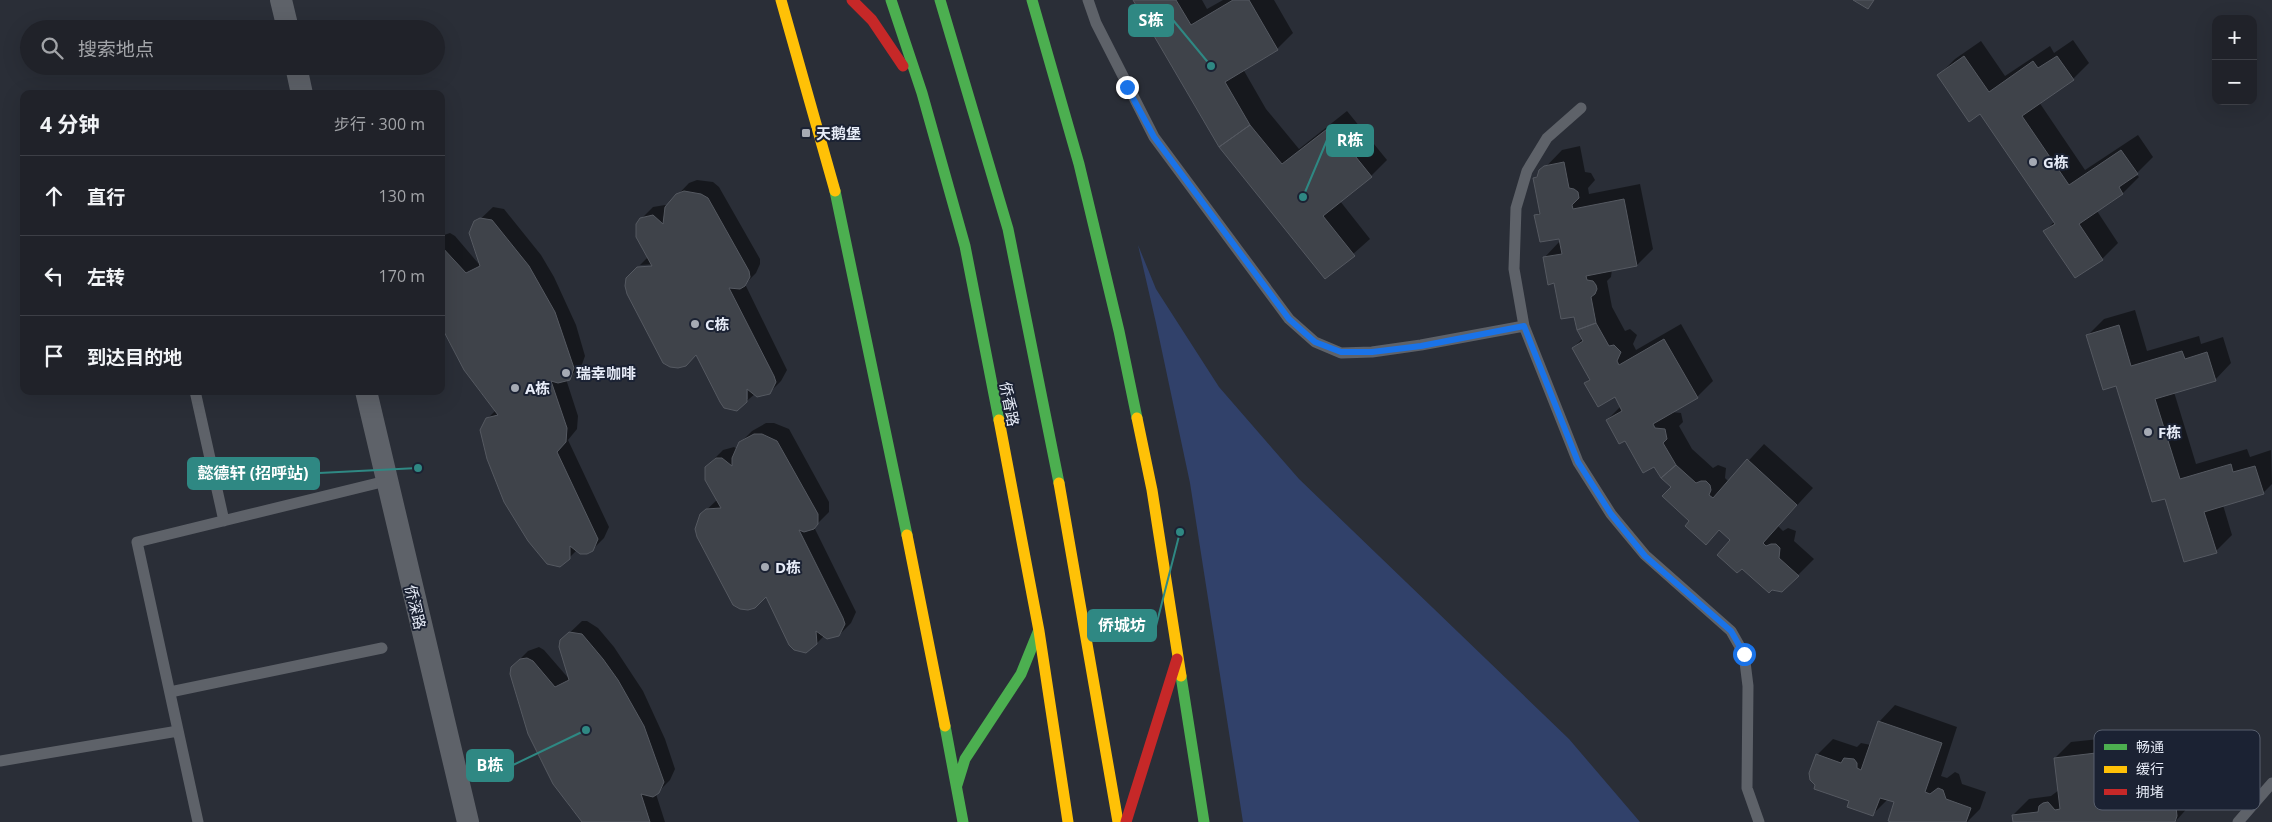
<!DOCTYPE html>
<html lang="zh">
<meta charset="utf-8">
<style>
body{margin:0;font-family:"Open Sans","Noto Sans SC",sans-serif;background:#2d2f35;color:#f1f3f6}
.controls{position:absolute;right:15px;top:15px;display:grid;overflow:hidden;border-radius:10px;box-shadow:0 5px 20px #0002}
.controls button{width:45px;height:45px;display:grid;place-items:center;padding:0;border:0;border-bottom:1px solid #3d3f46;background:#202229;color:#f1f3f6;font:25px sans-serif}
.stop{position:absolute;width:15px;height:15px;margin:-11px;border:4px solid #1a73e8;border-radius:50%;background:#fff}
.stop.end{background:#1a73e8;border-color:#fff;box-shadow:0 1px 5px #0008}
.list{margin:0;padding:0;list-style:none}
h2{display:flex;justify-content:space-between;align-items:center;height:65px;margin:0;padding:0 20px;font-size:21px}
h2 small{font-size:16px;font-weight:400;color:#a2a4a8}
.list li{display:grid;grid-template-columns:32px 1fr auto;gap:15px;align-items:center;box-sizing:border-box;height:80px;padding:0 20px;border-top:1px solid #3d3f46}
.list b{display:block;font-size:19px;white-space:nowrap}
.list em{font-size:16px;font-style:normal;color:#a2a4a8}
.icon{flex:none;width:28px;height:28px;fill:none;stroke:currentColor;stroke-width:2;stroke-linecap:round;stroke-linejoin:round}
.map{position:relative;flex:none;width:2272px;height:822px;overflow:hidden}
.search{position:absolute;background:#202229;box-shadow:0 5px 20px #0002;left:20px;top:20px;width:425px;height:55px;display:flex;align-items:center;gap:12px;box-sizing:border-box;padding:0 18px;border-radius:28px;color:#a2a4a8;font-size:19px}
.panel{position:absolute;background:#202229;box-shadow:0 5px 20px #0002;left:20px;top:90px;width:425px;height:305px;border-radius:10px}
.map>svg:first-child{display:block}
.green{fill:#31416a}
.shadow{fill:#0007;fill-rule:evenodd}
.building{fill:#3f434a;stroke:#555961}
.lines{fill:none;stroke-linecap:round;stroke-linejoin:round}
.lane{stroke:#5e6269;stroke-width:11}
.street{stroke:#5e6269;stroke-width:22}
.fast{stroke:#4caf50;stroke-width:11}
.slow{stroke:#ffc107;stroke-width:11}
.jam{stroke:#c62828;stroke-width:11}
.route{stroke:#1a73e8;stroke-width:6}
.poi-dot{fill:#a5aab4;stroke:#1b2233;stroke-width:2}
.labels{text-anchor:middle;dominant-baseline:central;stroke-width:4;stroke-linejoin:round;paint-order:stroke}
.poi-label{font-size:15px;font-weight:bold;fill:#e7ecf8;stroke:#1b2233;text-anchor:start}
.street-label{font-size:15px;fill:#e7ecf8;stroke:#1b2233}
.key{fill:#1b2233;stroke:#585f6e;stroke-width:1}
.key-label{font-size:14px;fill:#e7ecf8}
.leader{fill:none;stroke:#2f8883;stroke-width:2}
.callout-dot{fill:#2f8883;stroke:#1b2233;stroke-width:2}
.callout{fill:#2f8883;stroke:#2f8883;stroke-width:2}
.callout-label{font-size:16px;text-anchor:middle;font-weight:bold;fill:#fff}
</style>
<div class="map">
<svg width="2272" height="822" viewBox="0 0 2272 822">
<rect width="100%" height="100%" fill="#2a2e37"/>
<path class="green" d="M1138,245l18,44 63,98 80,92 270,260 71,83h-397l-53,-339 -34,-160z"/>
<path class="shadow" d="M1134,0h68l5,9 16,-9h51l19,33 -16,16 -34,20 23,40 33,40 48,-38 40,49 -16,16 -31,25 30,38 -44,39z
M2073,40l16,23 -16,16 -34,23 46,68 53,-35 15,22 -17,17 3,3 -16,16 -26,18 21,32 -16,16 -26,18 -31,-46 10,-10 -74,-108 -42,-38 16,-16 26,-18 24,35 45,-30 4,7z
M1580,146l5,26 6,1 4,7 -7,8 1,6 51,-10 13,65 -16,16 -25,4 -1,8 -4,4 5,26 13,24 5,-2 7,6 -4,9 3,6 45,-26 32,57 -16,16 -26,15 10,1 2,9 -4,4 13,23 21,19 5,-3 8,3 -1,10 4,4 35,-38 49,44 -35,38 5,5 5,-3 8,3 -2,10 20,18 -32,32 -63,-62 -28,-8 -18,-34 -18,-22 -30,-26 -18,-19 14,-14 -5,-10 -30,-13 4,-5 -17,-30 10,-10 -8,-22 -20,-34 -11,-24 16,-17v-4l-24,-21 5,-6 -6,-32 27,-28z
M697,180l16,2 6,5 41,72v5l-4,9 -11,11 42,86 -6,11 -12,12 -14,1 -18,15 -79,-145 -18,1 9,-9 -13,-26 5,-11 12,-12 12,-2 2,1 22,-23zM745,383h3v16h-2z
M493,207l11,2 37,46 13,22 22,48 9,31 -4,11 -15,12 12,37 -1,13 -9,11 41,87 -5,11 -12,12h-15l-8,8 -82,-139 9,-9 -15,-17 -30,-48 -10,-24v-85l9,-3 5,3 23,27 2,-1 -8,-35z
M2135,310l12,41 52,-15 2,8 22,-7 8,26 -16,17 -41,12 22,72 51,-15 3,8 21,-7 1,34 -9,9 -40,12 9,30 -16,16 -50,-54 -49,-113 -29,-49 16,-16z
M766,423h8l15,6 40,73v10l-15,15 42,85 -5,11 -12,12 -15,1 -8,8 -50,-48 -32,8 -36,-68 3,-21 17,-16 -13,-26 6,-11 12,-12 11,-3 3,2 3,-6 12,-12z
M582,621h5l11,7 16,19 29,44 22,48 10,30 -5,11 -14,14 9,28h-82l-13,-15 -30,-48 -20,-52 -9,-33 5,-11 12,-12 11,-4 5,3 26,30 -9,-39z
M1895,705l62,22 -16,49 6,2 8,-6 4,2 3,10 24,8 -6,17 -13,13h-72l1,-20 -8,-3 -15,15 -22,-14 -34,-45 16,-16 24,8 4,-4 10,2 8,-23z
M2137,735l6,51 11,-9 4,-1 7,8 25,-3 3,18 -3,6 -15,17h-161l-1,-7 16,-16 22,-3 8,-6 -4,-32 16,-16z"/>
<path class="building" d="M1133,0h43l15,25 42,-25h16l29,50 -53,32 25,43 -31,22z
M1853,0h21l-6,9z
M1964,56l25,36 44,-31 5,7 19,-12 17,24 -52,36 47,69 52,-35 17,24 -19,13 4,7 -44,30 24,36 -28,18 -32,-47 12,-7 -75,-110 -11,8 -32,-47z
M1250,125l32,39 49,-38 41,51 -49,39 32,40 -30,23 -106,-132z
M1564,162l5,26 5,1 4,3 1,6 -7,7 1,4 51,-10 13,67 -51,10 1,4 6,1 3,4 1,4 -2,5 -4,3 5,26 -19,7 -3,-13 -13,2 -7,-36 -6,2 -5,-28 19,-3 -3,-15 -19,3 -6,-27 6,-1 -7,-36 4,-1 2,-7 5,-4z
M684,191l17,3 7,4 41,73 1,6 -5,9 -5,3 -11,-1 45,88 2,6 -6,12 -13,3 -10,-8v13l-10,9 -13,-3 -4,-6 -24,-47 -10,11 -8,2 -8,-1 -7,-4 -36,-69 -2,-8 1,-8 11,-11 15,-1 -16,-29v-13l4,-6 13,-3 10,9 2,-17 11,-13z
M480,218l12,2 37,46 26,46 19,56 -4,12 -12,3 -7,-2 16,47 -1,14 -9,10 41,87 -5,12 -6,3h-7l-10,-8v13l-10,8 -13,-3 -19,-23 -24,-39 -17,-43 -7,-29 6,-12 12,-3 -34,-45 -23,-44v-80l25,27 14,-7 -11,-33 5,-12z
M1596,323l13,23 5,-1 7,7 -4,9 2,4 45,-26 34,59 -45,26 2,4 10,1 2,10 -4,4 13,22 -15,13 -7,-11 -11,6 -18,-32 -6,3 -13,-24 16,-9 -7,-14 -17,10 -14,-24 6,-3 -18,-32 11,-7 -6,-11z
M2119,325l12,41 51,-15 3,8 22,-7 9,29 -61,18 25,80 51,-15 2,8 22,-6 9,28 -60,18 13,41 -33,9 -19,-63 -13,3 -36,-116 -13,4 -17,-55z
M754,434h8l15,7 41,73v10l-4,5 -10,3 -5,-2 44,88 2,6 -6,12 -12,3 -11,-8 1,13 -11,9 -12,-3 -5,-5 -23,-48 -11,11 -7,2 -8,-1 -7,-4 -36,-68 -2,-8 5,-15 6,-5 15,-1 -16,-28v-13l11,-9h6l10,8v-8l7,-16z
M1747,459l50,46 -34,38 3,3 5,-2h5l4,4 -1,10 20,18 -17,16 -10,-2 -3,3 -27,-24 -5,4 -20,-18 13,-15 -11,-10 -13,15 -21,-19 4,-5 -27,-25 9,-9 -10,-9 15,-13 20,18 5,-2h5l4,4 1,5 -2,5 4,3z
M569,632l13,2 21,25 15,21 26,46 20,56 -5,11 -6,4 -12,-3 9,28h-68l-29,-38 -25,-50 -18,-60 1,-7 9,-8 7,-1 6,3 22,26 14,-7 -10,-33 1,-7z
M1878,721l64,22 -17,49 5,2 8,-6 5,2 3,9 25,9 -5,14h-75l-3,-1 6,-19 -14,-4 -7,18 -26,-9 2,-6 -35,-12 1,-4 -5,-5 -1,-7 7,-19 25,9 3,-5 10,1 3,4v5l4,2z
M2121,750l6,52 4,-1 1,-5 4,-3 6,-1 4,3 2,4 27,-3 2,20 -2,6h-162l-1,-7 26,-3 1,-6 4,-3 5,-1 7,8 5,-1 -6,-51z"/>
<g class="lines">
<path class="lane" d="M1088,0l8,23 58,114 135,182 26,23 26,11 31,-1 49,-7 103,-19
M1581,108l-34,30 -20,33 -11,37 -2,61 10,57 54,136 33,52 34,41 86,76 13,23 4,32 -1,102 12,34
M195,391l29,130
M170,692l212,-44
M0,761l178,-30
M198,822l-61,-280 249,-61
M2238,822l34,-39"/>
<path class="street" d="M281,0l7,29
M296,66l6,28
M366,391l102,431"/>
<path class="fast" d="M891,0l31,93 43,153 34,174
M940,0l68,229 51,254
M1032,0l47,164 40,167 18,87
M835,191l72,344
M1181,676l23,146
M945,726l18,96
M957,785l8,-26 56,-85 17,-42"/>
<path class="slow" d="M781,0l54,191
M1137,418l15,72 29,186
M999,420l40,211 29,191
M1059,483l59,339
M907,535l38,191"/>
<path class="jam" d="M852,0l20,20 31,46
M1126,822l51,-163"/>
</g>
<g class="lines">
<path class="route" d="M1127,87l27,50 135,182 26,23 26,10h31l49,-6 103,-20 54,136 33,52 34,42 86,75 13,23"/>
</g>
<g class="poi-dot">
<rect x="801" y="128" width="10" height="10" rx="2.5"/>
<circle cx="2033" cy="162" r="5"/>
<circle cx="695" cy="324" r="5"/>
<circle cx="566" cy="373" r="5"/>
<circle cx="515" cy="388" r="5"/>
<circle cx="2148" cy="432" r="5"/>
<circle cx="765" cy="567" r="5"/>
</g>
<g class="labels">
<g class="poi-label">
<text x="816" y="133">天鹅堡</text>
<text x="2043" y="162">G栋</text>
<text x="705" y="324">C栋</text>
<text x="576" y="373">瑞幸咖啡</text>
<text x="525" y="388">A栋</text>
<text x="2158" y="432">F栋</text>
<text x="775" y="567">D栋</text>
</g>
<g class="street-label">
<text transform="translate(1010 404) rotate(79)">侨香路</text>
<text transform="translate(416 607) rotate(77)">侨深路</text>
</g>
</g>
<rect x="2094" y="730" width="166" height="80" rx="8" class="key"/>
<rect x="2104" y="744" width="23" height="6" fill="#4caf50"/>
<rect x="2104" y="766" width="23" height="7" fill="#ffc107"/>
<rect x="2104" y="789" width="23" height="6" fill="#c62828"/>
<g class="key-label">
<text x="2136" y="752">畅通</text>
<text x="2136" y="774">缓行</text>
<text x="2136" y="797">拥堵</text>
</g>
<path class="leader" d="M1211 66L1173 20M1303 197L1327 140M418 468L319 473M1180 532L1156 626M586 730L513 765"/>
<g class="callout-dot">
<circle cx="1211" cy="66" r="5"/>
<circle cx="1303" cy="197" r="5"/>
<circle cx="418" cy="468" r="5"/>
<circle cx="1180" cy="532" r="5"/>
<circle cx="586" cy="730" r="5"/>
</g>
<g class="callout">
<rect x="1129" y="5" width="44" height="31" rx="5"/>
<rect x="1327" y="125" width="46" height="31" rx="5"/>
<rect x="188" y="458" width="131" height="31" rx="5"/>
<rect x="1088" y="610" width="68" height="31" rx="5"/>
<rect x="467" y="750" width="46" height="31" rx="5"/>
</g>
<g class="callout-label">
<text x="1151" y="26">S栋</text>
<text x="1350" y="146">R栋</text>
<text x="253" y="479">懿德轩 (招呼站)</text>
<text x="1122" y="631">侨城坊</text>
<text x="490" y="771">B栋</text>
</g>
</svg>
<div class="controls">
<button>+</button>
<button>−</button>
</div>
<div class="stop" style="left:1744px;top:654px"></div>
<div class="stop end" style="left:1127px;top:87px"></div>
<div class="search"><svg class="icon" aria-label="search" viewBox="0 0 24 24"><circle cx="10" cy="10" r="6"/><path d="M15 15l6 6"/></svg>搜索地点</div>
<section class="panel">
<h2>4 分钟<small>步行 · 300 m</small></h2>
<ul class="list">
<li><svg class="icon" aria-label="ahead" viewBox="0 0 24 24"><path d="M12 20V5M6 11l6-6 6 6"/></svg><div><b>直行</b></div><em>130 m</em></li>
<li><svg class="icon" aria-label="left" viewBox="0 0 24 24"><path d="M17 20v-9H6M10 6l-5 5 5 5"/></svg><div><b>左转</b></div><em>170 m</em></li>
<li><svg class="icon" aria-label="arrive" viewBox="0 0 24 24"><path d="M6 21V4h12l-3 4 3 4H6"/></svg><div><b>到达目的地</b></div></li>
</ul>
</section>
</div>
